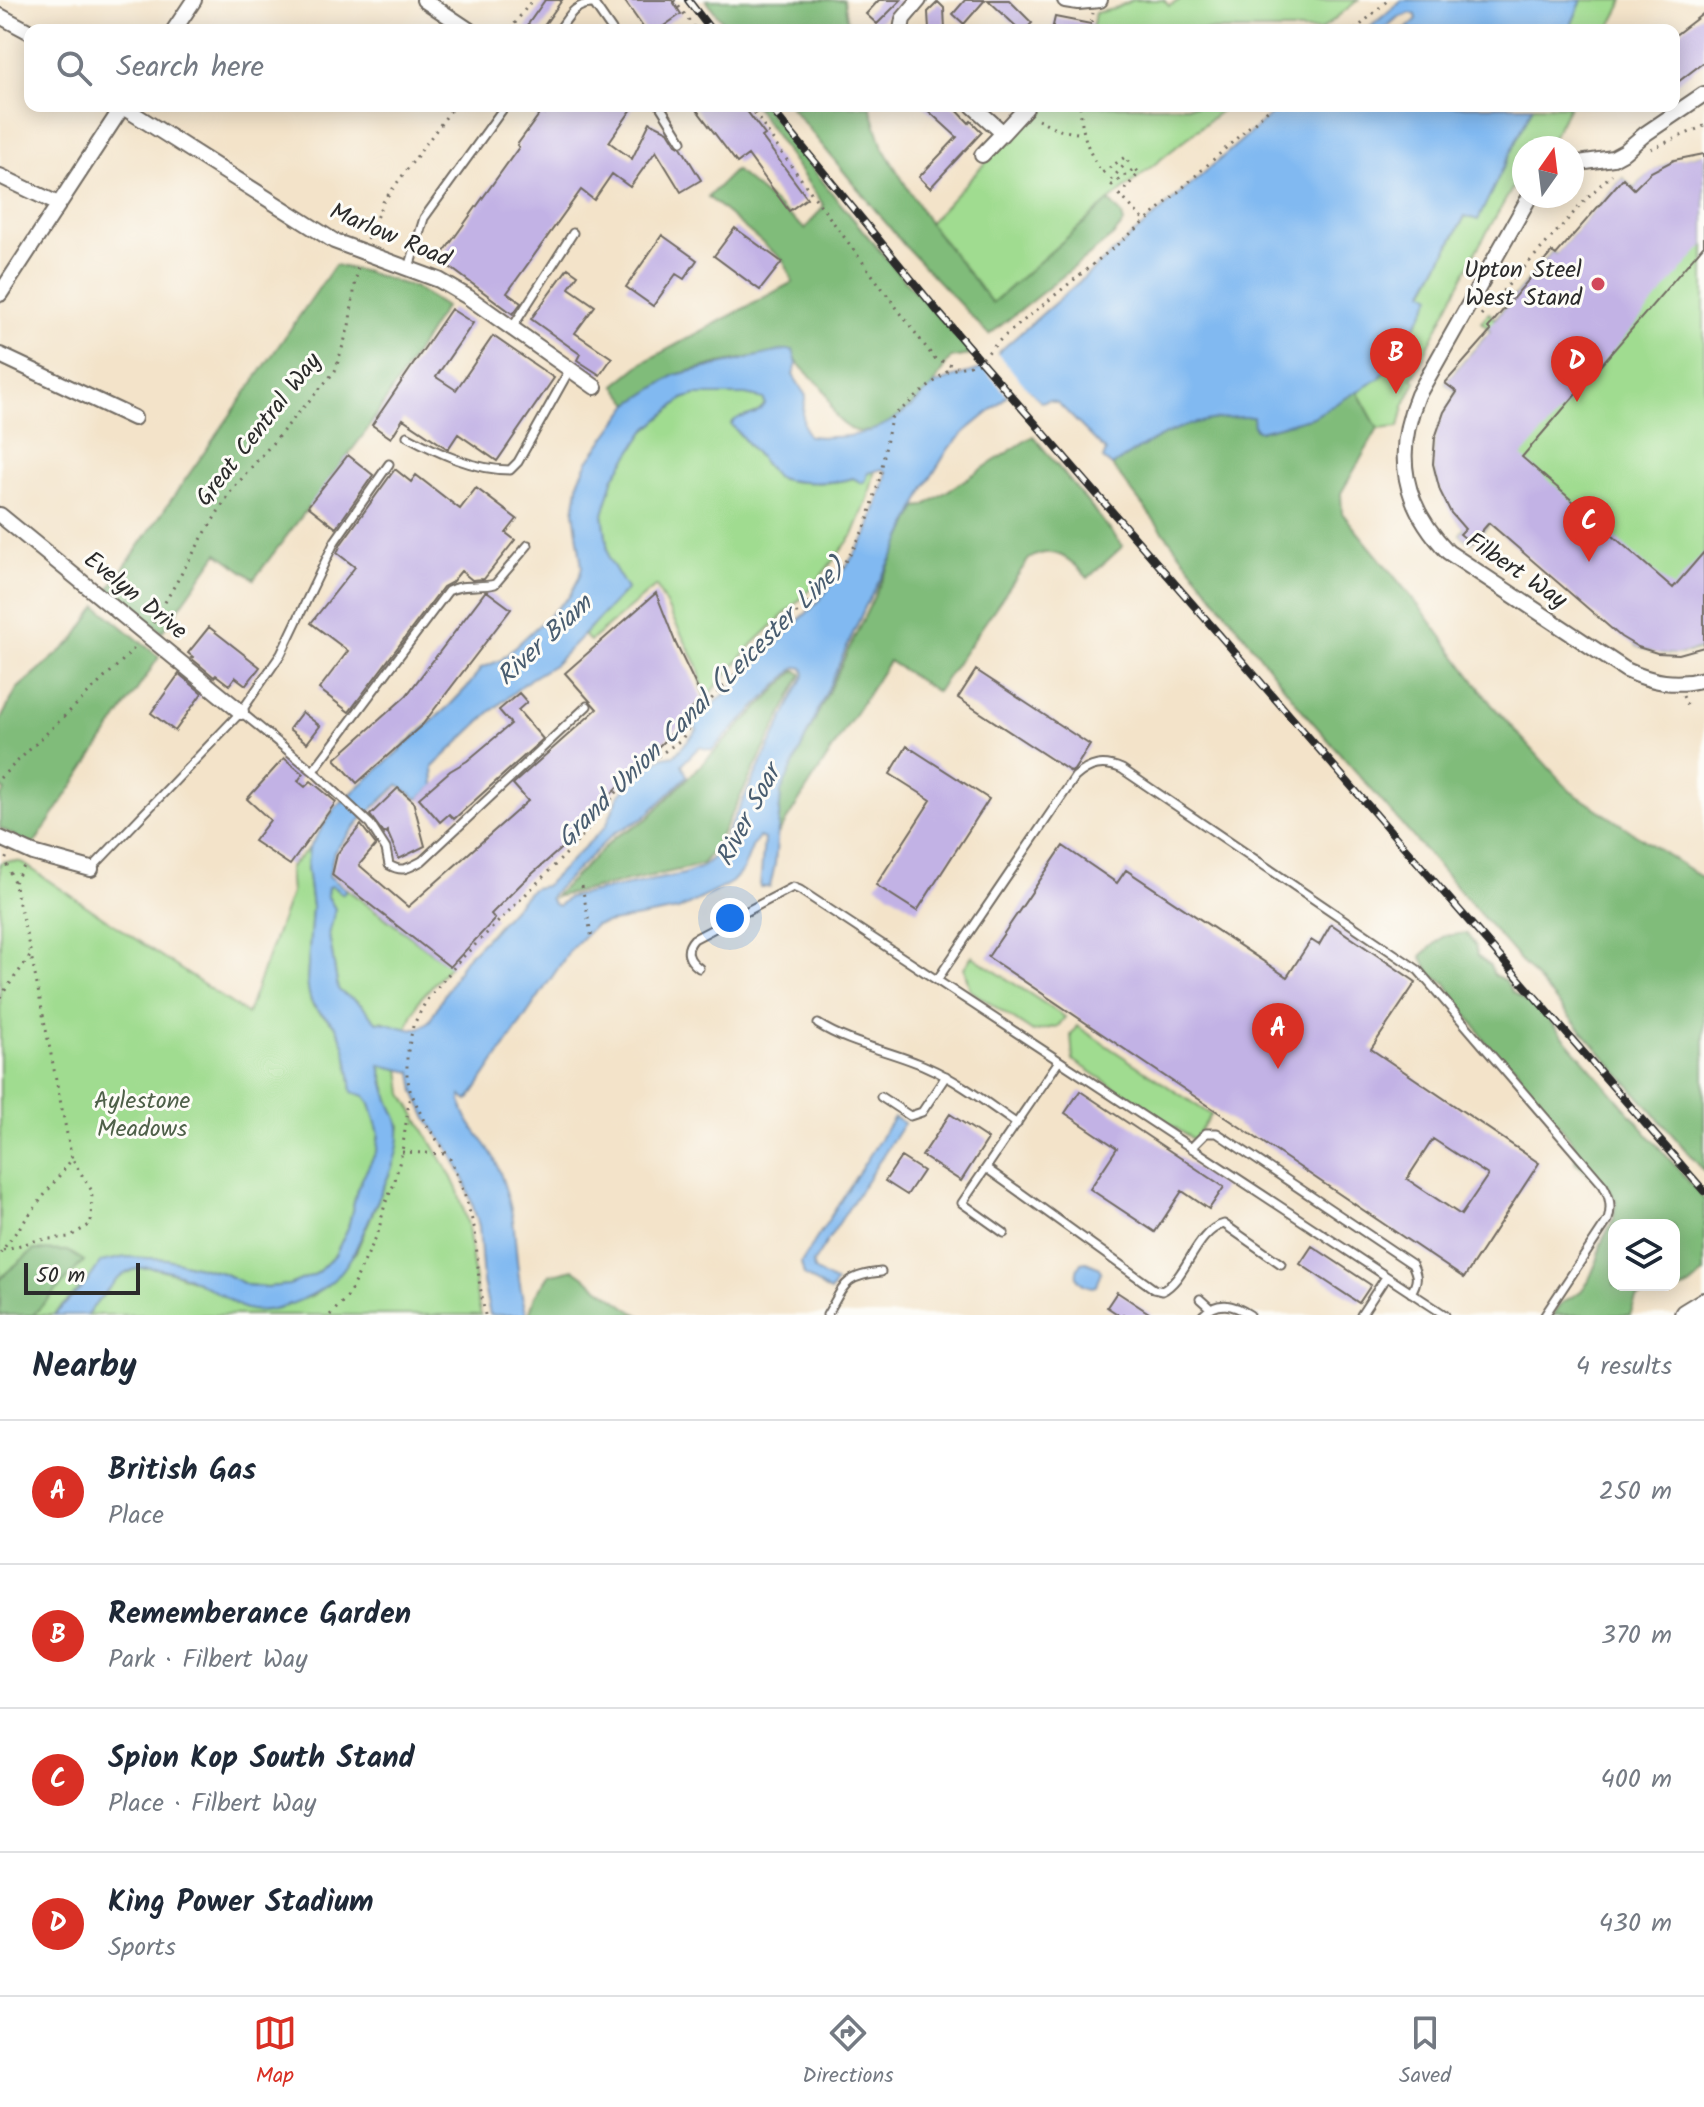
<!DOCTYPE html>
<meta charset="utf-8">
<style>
body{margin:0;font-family:Kalam,sans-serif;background:#f6f6f7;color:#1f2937}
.controls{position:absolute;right:24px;bottom:24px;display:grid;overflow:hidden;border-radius:16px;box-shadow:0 4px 20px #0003}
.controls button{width:72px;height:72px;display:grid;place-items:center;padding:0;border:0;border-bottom:2px solid #e0e1e3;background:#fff;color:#1f2937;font:40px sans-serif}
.compass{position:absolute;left:1512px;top:136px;width:72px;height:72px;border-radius:50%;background:#fff;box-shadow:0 4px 20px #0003;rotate:14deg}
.scale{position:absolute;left:24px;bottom:20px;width:116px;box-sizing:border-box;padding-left:8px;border:4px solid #2b2b2b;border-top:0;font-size:22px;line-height:28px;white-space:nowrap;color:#2b2b2b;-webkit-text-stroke:6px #fdfcf7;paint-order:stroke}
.you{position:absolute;left:730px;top:918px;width:28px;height:28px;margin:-20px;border:6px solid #fff;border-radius:50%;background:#1a73e8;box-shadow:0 0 0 12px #1a73e833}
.badge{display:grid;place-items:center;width:52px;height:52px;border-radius:50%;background:#d93025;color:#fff;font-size:26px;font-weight:700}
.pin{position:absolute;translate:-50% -66px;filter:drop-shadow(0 2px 4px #0008)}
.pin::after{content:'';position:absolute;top:42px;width:28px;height:24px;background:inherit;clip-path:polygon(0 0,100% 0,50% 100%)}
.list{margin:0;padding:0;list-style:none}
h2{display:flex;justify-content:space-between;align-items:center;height:104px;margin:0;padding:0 32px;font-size:34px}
h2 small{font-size:26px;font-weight:400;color:#747a83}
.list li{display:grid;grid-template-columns:52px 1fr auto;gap:24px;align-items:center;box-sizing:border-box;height:144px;padding:0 32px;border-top:2px solid #e0e1e3}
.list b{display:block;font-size:30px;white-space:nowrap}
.list p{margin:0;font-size:26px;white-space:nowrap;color:#747a83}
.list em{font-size:26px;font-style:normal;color:#747a83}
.icon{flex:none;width:44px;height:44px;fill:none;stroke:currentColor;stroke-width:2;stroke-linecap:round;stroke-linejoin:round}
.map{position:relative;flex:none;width:1704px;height:1315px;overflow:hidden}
.search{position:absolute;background:#fff;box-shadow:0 4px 20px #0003;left:24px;right:24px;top:24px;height:88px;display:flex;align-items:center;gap:20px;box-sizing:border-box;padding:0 28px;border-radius:16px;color:#747a83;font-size:30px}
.sheet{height:680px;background:#fff}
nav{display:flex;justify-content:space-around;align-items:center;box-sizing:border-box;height:112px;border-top:2px solid #e0e1e3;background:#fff;font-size:22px;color:#747a83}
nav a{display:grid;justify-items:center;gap:4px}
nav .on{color:#d93025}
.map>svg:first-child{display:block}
.green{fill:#a0dc90;stroke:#66845e;stroke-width:2}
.forest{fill:#80bc7a;stroke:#567452;stroke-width:2;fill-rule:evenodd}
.water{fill:#81b9f1;stroke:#56728e;stroke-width:2;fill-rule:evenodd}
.pier{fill:#f3e3c9}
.building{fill:#c2b2e5;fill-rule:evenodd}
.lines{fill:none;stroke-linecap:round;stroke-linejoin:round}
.lane-casing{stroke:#716b62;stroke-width:11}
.street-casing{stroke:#716b62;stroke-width:18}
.primary-casing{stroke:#716b62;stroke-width:26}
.path{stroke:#716b62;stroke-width:3;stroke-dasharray:2 6;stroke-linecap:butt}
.lane{stroke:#fff;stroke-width:7}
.street{stroke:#fff;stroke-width:14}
.primary{stroke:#fff;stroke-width:22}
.rail-casing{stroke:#2b2b2b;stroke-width:8}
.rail{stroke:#fdfcf7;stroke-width:5;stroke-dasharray:15;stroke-linecap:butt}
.poi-dot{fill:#d1495b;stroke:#fdfcf7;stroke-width:3}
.labels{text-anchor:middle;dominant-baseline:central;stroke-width:6;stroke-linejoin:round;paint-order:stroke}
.street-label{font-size:24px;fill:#2b2b2b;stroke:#fdfcf7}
.poi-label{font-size:24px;fill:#2b2b2b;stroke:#fdfcf7;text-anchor:end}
.park-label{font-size:24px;fill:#4e6049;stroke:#fdfcf7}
.water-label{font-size:26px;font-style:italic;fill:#495d70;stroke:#fdfcf7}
</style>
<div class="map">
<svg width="1704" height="1315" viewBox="0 0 1704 1315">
<rect width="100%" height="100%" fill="#fdfcf7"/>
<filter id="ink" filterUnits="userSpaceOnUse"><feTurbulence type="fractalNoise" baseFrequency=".0125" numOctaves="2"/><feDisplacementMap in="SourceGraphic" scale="16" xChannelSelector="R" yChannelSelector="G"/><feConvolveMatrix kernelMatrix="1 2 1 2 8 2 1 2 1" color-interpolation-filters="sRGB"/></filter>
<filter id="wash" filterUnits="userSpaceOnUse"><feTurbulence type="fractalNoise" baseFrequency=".006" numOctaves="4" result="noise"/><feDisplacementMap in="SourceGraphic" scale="32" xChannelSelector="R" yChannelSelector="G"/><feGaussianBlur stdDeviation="1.8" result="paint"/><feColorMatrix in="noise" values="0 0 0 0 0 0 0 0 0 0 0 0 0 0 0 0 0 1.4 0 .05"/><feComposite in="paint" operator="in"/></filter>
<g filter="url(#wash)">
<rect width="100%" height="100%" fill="#f3e3c9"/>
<path class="green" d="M1132,0h32l5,6 11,-6h178l-37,30h-229l3,-17 19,-4z
M1582,0h42l-16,30h-39z
M1038,106h189l-118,95 -117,103 -63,-81z
M1533,106h36l-22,42h-23v20l-48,83 -64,128 4,2 -12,25 -5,21 -21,2 -21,-38 23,-13 41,-61 3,-25 42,-77 12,4z
M1701,155h3v492c-22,11 -44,7 -66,0l-148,-124 -19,20 -11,-9 5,-6c-39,-46 -41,-86 -8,-136l-12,-9 46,-52 -10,-9 8,-9 6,6 57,-67 5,3 66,-77 11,11c23,-23 35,-28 67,-34z
M695,395h51l18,4 1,5c-12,16 -21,8 -34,20l45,53c17,7 60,7 77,1l9,5 6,-10 7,-3 -7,29 -15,36 -43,55 -56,53 -49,56 -7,-33 -42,-80 -66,55 -7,-6 44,-46 -18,-30 -6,-45 11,-37 31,-46 38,-32z
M309,848l-2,20 5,39 -5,74c1,7 2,19 6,25 6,9 18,12 24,22 11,18 12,41 15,62l13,6 5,7 9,30 -2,17 -20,39 -9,39 -13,27 -19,19 -27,11 -22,2 -20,-2 -24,-12 -56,-14 -41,-2 -25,6 -14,19 -34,33h-53v-452l5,-2 16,1 226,152 44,-121 -2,-25z
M332,886l10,8 4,-5 104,77 -31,34 -13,30 -24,-9 -5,1c-8,-6 -12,-15 -20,-21 -8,-6 -13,-4 -19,-12l-9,-54 6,-26 -8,-14 1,-8z
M972,956l93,61 -7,9 -25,6 -63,-42 -6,-22z
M1077,1026l134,89 -17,25 -121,-80 -2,-25z
M380,1065l20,4 3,25 47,80 8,17 10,34 9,74 4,16h-395l32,-38 19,-9h18l19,5 93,37 17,-4 30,-11 42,-43 37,-87 7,-39 -11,-26z"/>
<path class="forest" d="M706,0h138l5,30h-120z
M755,106h9l71,91 65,78 66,72 4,8 -19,3c-7,8 -11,17 -17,26 -12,18 -55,53 -78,47 -5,-1 -13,-7 -16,-10 -8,-6 -9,-19 -14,-28 -11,-18 -26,-19 -34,-43l-72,13 -45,12 -45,29 -15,-19 27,-22 151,-81 -9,-21 -76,-64 27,-27 70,59 19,-23z
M790,106h80l13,42 46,75 63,80 117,-102 13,14 2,8 -11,13 -124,99 -85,-90z
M335,265l31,7 50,16 29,19 -78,123 -113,149 -36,-26 -56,79 -53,-43z
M1357,391l21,38 -37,64 1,20 81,98 69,94 78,86 134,88v292l-401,-460 -191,-245c48,-33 82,-51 142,-49v11l6,3 53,-14z
M1033,436l90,110 -35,32c-16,-18 -35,-35 -59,-19l-92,133 -48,-31 -111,173 3,-42 5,-12 131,-273 7,-1z
M97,606l62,51 -125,187h-5l-29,-16v-31l5,-6 -5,-5v-65l17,-32 57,-49z
M796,670l6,4 -89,177 -11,13 -18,5 -130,28 61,-60 31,-17z
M1466,933l9,12 2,11 13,10 4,9 12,6 6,11 29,19 163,188v74c-11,10 -13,15 -29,18 -14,-7 -26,1 -39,8l-6,16h-78l10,-12 19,-12 7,-9 10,-23 3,-15 13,-26 2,-17 -10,-17 -18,-10 -13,-12v-17l-42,-54 -8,-6 -9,-18 -24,-15 -17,-27 -12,-14 -17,-28 -15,-8 -10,-19 23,-20zM1614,1225h60v60h-60z
M34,1250l34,1 16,10 -51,54h-33v-35l7,-8z
M573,1269l56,40 10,6h-110l6,-19 14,-21z"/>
<path class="water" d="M1402,0h180l-13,30h-164l12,-11 -1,-4 -5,-2 -14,5 -14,12h-16z
M1281,106h252l-55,114 -13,-4 -41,75 8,5 -11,21 -41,61 -67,39 -53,14 -6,-3 -1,-11c-60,-1 -93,16 -141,49l-9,-7 3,-8 -48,-48 -8,-3 -10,2 -20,-20 -21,22 -33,27 -17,17 -24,39 -28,62 -32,58 -84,185 -6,72 -5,23h-10l4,-48 -5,-2 -6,8 -10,25 -11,12 -14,8 -40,20 -83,15 -24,24 -103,152 -7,-5c-1,25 26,44 35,66 8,21 16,44 18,66 3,30 4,58 13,87h-37l-7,-33 -4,-56 -14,-45 -15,-30 -22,-30 -13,-29 -3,-20 -32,-7c2,11 5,24 9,35 3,9 10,19 10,28 2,26 -13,53 -23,76 -24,52 -28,80 -88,101 -12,4 -29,8 -42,4 -7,-2 -15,-8 -21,-12 -24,-13 -56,-33 -85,-29 -25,4 -38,31 -54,47h-32l33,-33 14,-20 25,-5 41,2 56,14 24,12 20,2 22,-2 27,-11 19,-19 13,-27 9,-39 20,-39 2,-17 -9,-30 -5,-7 -13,-4c-3,-22 -4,-44 -15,-63 -6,-11 -17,-14 -23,-23 -5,-5 -6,-18 -7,-25l5,-74 -5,-39 2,-20 26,-40 115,-103 19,-20 12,-17 20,-8 68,-63 10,-19 3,-11 -8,-55 5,-32 9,-19 42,-57 45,-29 110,-25h8l4,14 -4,11 13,21c-4,14 -5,28 2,40 44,4 71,-2 105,-31 8,-7 15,-16 24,-21 13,-7 27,-10 41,-14zM695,395h51l18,4 1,5c-13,18 -24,7 -34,20l45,53c17,7 60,7 77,1l9,5 4,-3 2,-7 14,-4 4,2v6l-19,58 -22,33 -29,36 -20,19 -21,23 -81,77 3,7 -22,25 -11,2 -20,13 -25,25 -13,31 -61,60 -11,2 -6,4 -38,42 -26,26 -34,60c-18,20 -33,1 -53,2 -8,-6 -12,-16 -21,-21 -7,-6 -12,-4 -18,-12l-9,-54 6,-26 -8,-14 1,-8 4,-1 11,8 3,-5 -17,-13 5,-24 27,-32 37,-35 20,14 16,-13 -1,-19 56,-54 41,-34 25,-15 72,-75 -18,-30 -6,-45 11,-37 31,-46 38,-32zM796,667l7,1 2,6 -89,181 -14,12 -18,7 -115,23 -11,9 -4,-2 -4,-6 3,-5 61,-60 30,-15 43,-42 -5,-12 17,-17 13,3z
M894,1117l10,6 -91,140 1,7 22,13 -6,9 -26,-17 -3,-12z
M1086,1262l12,5 3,4 -5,15 -4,1c-14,-3 -20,-11 -11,-24z"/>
<path class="pier" d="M994,350l49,56 -5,-1 -18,-17 -10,10 -31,-34z"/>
<g id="blocks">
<path class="building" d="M545,0h17l-21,30h-17z
M624,0h48l9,14 -23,16h-13z
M879,0h22l-24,24 -11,-10z
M965,0h20l-21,24 -11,-10z
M988,0h21l23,23 -7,7h-5z
M938,2l6,6 1,22h-16l-1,-18z
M1704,13v49l-30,23v-49z
M1055,17l36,7v6h-39z
M550,106h84l-25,36 23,17 18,-37 18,9 8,13 5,3 20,33 -20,12 -25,-41 -26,36 -18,-13 -18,26 -13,-10 -74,103 14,10 -8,11 -74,-55 80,-112 -2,-2 24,-33 3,2z
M694,106h49l22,29 -3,2 45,61 -18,13 -41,-56 -11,8z
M923,106h30l16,17 2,-2 11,11 -52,56 -11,-11 38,-40z
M1704,154v91l-182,212 151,131 31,-36v95l-25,7 -22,-1 -19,-6 -17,-10 -132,-114 -18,20 -11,-9 5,-5 -14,-16 -11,-22 -7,-27 2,-26 9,-26 13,-20 -12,-9 46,-52 -3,-3 64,-76 4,3 67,-77 11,11 17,-17 23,-12z
M735,228l47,34 -22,28 -46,-34z
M662,235l35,25 -13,19 -8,-5 -23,32 -27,-19z
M568,268l10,7 -9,13 26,18 -20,27 37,25 -12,17 -23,-15 3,-6 -49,-35z
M451,309l22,14 -37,54 20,13 37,-54 61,42 -57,83 -39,-27 -10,15 -45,-30 -12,19 -19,-13z
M348,455l25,20 -37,53 -28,-22z
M395,469l16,13 5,-7 44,34 16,-21 41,31 -11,14 9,7 -31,39 -12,1 -11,-9 -9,11 -9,5 -94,125 -30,-23 29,-38 -37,-28 44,-56 -18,-14 4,-9z
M485,592h3l23,17 -88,115 -66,59 -22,-24 71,-63z
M656,593l20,51 26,54 -19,21 1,2 -94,94 -1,-2 -23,31 -43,38 -32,32 4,5 -45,48 -118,-92 5,-21 24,-29 15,20 -17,20 49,42 120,-106 -15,-17 84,-75 -32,-36z
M209,627l51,40 -14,18 -11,-8 -6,8 -13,-10 -2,2 -23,-19 2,-1 -5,-4z
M976,670l114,75 -16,25 -3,2 -113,-74z
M179,674l23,19 -27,38 -24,-18z
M519,693l8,9 -9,8 25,29 -89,80 -5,-5 -9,8 -21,-24 31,-27 17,-10 44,-37 -12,-14z
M302,712l18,14 -13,17 -18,-14z
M907,746l82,53 -72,112 -41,-26 55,-85 -41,-26z
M284,758l19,16 -5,7 7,6 6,-6 25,21 -46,63 -36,-24 16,-21 -23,-21z
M398,788l15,13 12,45 -26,13 -12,-28 -3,3 -14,-19z
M1063,846l54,37 9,-13 161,107 24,-37 8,5 12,-21 85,58 -45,67 168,114 -75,115 -476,-321zM1433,1139l55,36 -27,40 -54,-36z
M1080,1091l144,96 -15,22 -27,-18 -27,41 -65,-43 27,-41 -52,-35z
M950,1114l38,25 -27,42 -39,-25z
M901,1157l22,14 -16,24 -22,-14z
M1312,1246l59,39 -12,18 -59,-39z
M1117,1292l35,23h-33l-12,-8z"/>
</g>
</g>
<g filter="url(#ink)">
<use href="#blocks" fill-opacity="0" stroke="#716b62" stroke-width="2"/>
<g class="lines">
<g class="lane-casing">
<path id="lane" d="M559,30c10,-14 16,-27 35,-26l18,26
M660,106l22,35
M409,268l15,-50 81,-112
M512,328l61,-95
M407,436c31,17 67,34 103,34l8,-8 52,-93
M241,712l72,59 57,53 16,25 3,16c14,8 19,3 33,-4l165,-155
M313,771l135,-180c15,-8 32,-3 47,-7l33,-39
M91,869l150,-157 40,-58 54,-113 54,-77
M699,968c-11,-8 -15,-18 -5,-29l99,-52 7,3 645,425
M937,980l138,-203c15,-13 28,-16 47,-8l296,201 185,215c7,12 9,22 5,35l-63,95
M818,1024c33,21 74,27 109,43 32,14 61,37 90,57
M881,1097l29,19 12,-4 24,-36
M1191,1148l15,-15h11l195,131c6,12 6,17 -1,29
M986,1168l168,121 8,2c25,-12 33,-60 62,-67l57,40
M1004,1233l-42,-30 97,-142
M1200,1299l10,9
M827,1315c18,-30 16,-39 54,-43
M1203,1315c15,-15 30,-11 47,0
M1361,1315l25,-38"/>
</g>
<g class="street-casing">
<path id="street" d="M424,0l45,30
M1065,0l13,2 22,-2
M0,16l30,16
M174,30l20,-30
M901,30l2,-11 16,-19
M973,106l30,27 23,-25
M123,107l211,134 105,39 29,17 127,90
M982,155l21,-22
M1572,164l41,-6 11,-6 21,-18 59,-40
M0,176l58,28
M1530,196l-112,199c-25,60 -15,110 30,157l178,118c26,12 50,17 78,9
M0,294l123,-188
M0,355l134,63
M0,515l241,197
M0,838l33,15 58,16"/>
</g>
<g class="primary-casing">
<path id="primary" d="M1686,1315l18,-11"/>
</g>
<path class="path" d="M674,0l22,30
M510,30l22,-30
M1090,30l3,-17
M1355,30l33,-30
M750,106l28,42 156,210 23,9
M1080,106c2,26 7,45 22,67l23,-16 3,4 -19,21 3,3 23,-17 4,5 -19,22 24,25
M1038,119l21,11 24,4
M1651,149l53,-23
M367,239l16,-37 71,-96
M1481,315l109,-120 22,-21
M153,623l49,-85 29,-47 104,-120 14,-45 9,-61
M1683,696l5,12
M0,778l122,-117 15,-16
M14,882l11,-17
M582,886l10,53
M0,997l31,-42 -17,-73 -9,-21 2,-5
M402,1152l44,2
M3,1250l35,-10 31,-3 22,-13 1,-33 -20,-32
M0,1253l72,-94 -41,-204
M330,1315l18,-19 30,-63 7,-29 9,-20 8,-32 8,-58
M485,1315l-6,-35 -4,-50 -11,-37 -14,-34 -26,-38 -14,-31 -3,-14v-20l6,-30 13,-25 34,-41 109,-109 23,-26 24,-32 21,-22 45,-32 13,-23 76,-79 55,-51 12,-15 13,-18 16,-30 13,-46 11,-59 56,-47 31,-8 23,-24 144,-117 127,-116"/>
<use href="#lane" class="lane"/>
<use href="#street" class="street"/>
<use href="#primary" class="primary"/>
<g class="rail-casing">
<path id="rail" d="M688,0l23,30
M769,106l170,207 765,878"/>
</g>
<use href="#rail" class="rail"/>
</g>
</g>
<circle class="poi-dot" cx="1598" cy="284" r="8"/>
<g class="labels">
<g class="street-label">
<text transform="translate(390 236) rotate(23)">Marlow Road</text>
<text transform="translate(259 430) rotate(-52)">Great Central Way</text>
<text transform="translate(1516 571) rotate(34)">Filbert Way</text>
<text transform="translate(135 596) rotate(39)">Evelyn Drive</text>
</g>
<g class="poi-label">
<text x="1582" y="270">Upton Steel<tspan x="1582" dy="28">West Stand</tspan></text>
</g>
<g class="park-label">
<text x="142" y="1101">Aylestone<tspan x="142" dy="28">Meadows</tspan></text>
</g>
<g class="water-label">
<text transform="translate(545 641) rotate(-43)">River Biam</text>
<text transform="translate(702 704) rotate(-45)">Grand Union Canal (Leicester Line)</text>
<text transform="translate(749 816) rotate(-62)">River Soar</text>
</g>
</g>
</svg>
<div class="controls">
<button><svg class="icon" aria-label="layers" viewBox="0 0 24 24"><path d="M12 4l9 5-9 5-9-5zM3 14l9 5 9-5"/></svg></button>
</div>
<svg class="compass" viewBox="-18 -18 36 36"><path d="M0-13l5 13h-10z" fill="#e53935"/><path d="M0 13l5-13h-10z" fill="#747a83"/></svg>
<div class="scale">50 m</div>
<div class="you"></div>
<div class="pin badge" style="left:1278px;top:1069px">A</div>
<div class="pin badge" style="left:1396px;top:394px">B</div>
<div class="pin badge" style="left:1589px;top:562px">C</div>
<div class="pin badge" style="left:1577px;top:402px">D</div>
<div class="search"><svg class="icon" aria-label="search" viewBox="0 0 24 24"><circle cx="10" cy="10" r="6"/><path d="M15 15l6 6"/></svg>Search here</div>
</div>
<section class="sheet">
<h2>Nearby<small>4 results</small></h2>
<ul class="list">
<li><span class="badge">A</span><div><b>British Gas</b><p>Place</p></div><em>250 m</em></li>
<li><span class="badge">B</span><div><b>Rememberance Garden</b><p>Park · Filbert Way</p></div><em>370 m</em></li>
<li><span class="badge">C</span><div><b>Spion Kop South Stand</b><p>Place · Filbert Way</p></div><em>400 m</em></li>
<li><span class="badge">D</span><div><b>King Power Stadium</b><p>Sports</p></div><em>430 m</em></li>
</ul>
</section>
<nav>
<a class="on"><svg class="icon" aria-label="map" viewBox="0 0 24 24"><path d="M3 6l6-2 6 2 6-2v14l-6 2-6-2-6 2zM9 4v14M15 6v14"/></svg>Map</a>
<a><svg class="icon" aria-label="directions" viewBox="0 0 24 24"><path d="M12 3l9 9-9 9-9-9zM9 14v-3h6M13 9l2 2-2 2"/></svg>Directions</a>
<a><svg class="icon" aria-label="saved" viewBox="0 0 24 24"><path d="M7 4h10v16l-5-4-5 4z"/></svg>Saved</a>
</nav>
